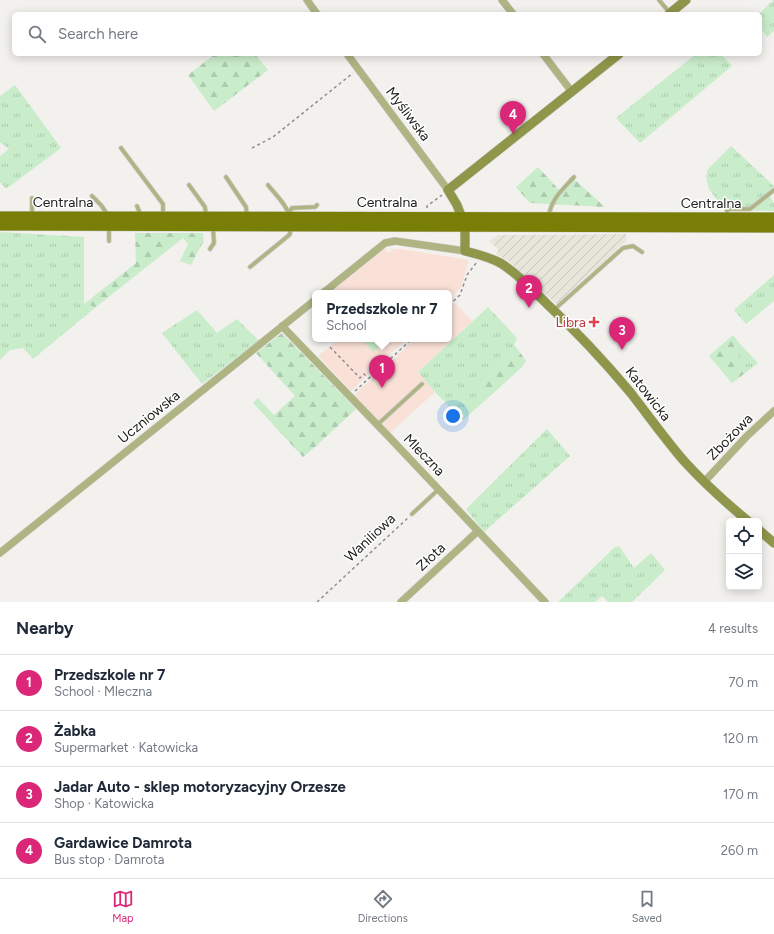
<!DOCTYPE html>
<meta charset="utf-8">
<style>
body{margin:0;font-family:Figtree,sans-serif;background:#f2f2f3;color:#1f2937}
.controls{position:absolute;right:12px;bottom:12px;display:grid;overflow:hidden;border-radius:6px;box-shadow:0 2px 10px #0003}
.controls button{width:36px;height:36px;display:grid;place-items:center;padding:0;border:0;border-bottom:1px solid #e0e1e3;background:#fff;color:#1f2937;font:20px sans-serif}
.you{position:absolute;left:453px;top:416px;width:14px;height:14px;margin:-10px;border:3px solid #fff;border-radius:50%;background:#1a73e8;box-shadow:0 0 0 6px #1a73e833}
.badge{display:grid;place-items:center;width:26px;height:26px;border-radius:50%;background:#db2777;color:#fff;font-size:13px;font-weight:700}
.pin{position:absolute;translate:-50% -33px;filter:drop-shadow(0 1px 2px #0008)}
.pin::after{content:'';position:absolute;top:21px;width:14px;height:12px;background:inherit;clip-path:polygon(0 0,100% 0,50% 100%)}
.popup{position:absolute;left:312px;top:290px;width:140px;height:52px;box-sizing:border-box;display:grid;place-content:center;border-radius:6px;background:#fff;filter:drop-shadow(0 1px 3px #0005);font-size:13px;white-space:nowrap;color:#747a83}
.popup b{font-size:15px;color:#1f2937}
.popup::after{content:'';position:absolute;left:50%;top:100%;margin-left:-8px;border:8px solid transparent;border-top-color:#fff}
.list{margin:0;padding:0;list-style:none}
h2{display:flex;justify-content:space-between;align-items:center;height:52px;margin:0;padding:0 16px;font-size:17px}
h2 small{font-size:13px;font-weight:400;color:#747a83}
.list li{display:grid;grid-template-columns:26px 1fr auto;gap:12px;align-items:center;box-sizing:border-box;height:56px;padding:0 16px;border-top:1px solid #e0e1e3}
.list b{display:block;font-size:15px;white-space:nowrap}
.list p{margin:0;font-size:13px;white-space:nowrap;color:#747a83}
.list em{font-size:13px;font-style:normal;color:#747a83}
.icon{flex:none;width:22px;height:22px;fill:none;stroke:currentColor;stroke-width:2;stroke-linecap:round;stroke-linejoin:round}
.map{position:relative;flex:none;width:774px;height:602px;overflow:hidden}
.search{position:absolute;background:#fff;box-shadow:0 2px 10px #0003;left:12px;right:12px;top:12px;height:44px;display:flex;align-items:center;gap:10px;box-sizing:border-box;padding:0 14px;border-radius:6px;color:#747a83;font-size:15px}
.sheet{height:276px;background:#fff}
nav{display:flex;justify-content:space-around;align-items:center;box-sizing:border-box;height:56px;border-top:1px solid #e0e1e3;background:#fff;font-size:11px;color:#747a83}
nav a{display:grid;justify-items:center;gap:2px}
nav .on{color:#db2777}
.map>svg:first-child{display:block}
.industrial{fill:url(#industrial-furrows)}
.education{fill:#fae1d8}
.grass{fill:url(#grass-tufts)}
.forest{fill:url(#forest-firs)}
.pitch{fill:#c9ecca}
.lines{fill:none;stroke-linecap:round;stroke-linejoin:round}
.lane-casing{stroke:#cccbc9;stroke-width:5}
.street-casing{stroke:#cccbc9;stroke-width:8}
.secondary-casing{stroke:#cccbc9;stroke-width:10}
.primary-casing{stroke:#cccbc9;stroke-width:12}
.path{stroke:#8e8e8b;stroke-width:1.5;stroke-dasharray:3 3;stroke-linecap:butt}
.lane{stroke:#afb483;stroke-width:3.5}
.street{stroke:#afb483;stroke-width:7}
.secondary{stroke:#8f9549;stroke-width:9}
.primary{stroke:#797e06;stroke-width:11}
.health-dot{fill:#e0444e;stroke:#fff;stroke-width:1.5}
.labels{text-anchor:middle;dominant-baseline:central;stroke-width:3;stroke-linejoin:round;paint-order:stroke}
.street-label{font-size:14px;fill:#20201e;stroke:#fff}
.health-label{font-size:14px;fill:#be3a42;stroke:#fff;text-anchor:end}
</style>
<div class="map">
<svg width="774" height="602" viewBox="0 0 774 602">
<defs>
<pattern id="industrial-furrows" width="10" height="10" patternUnits="userSpaceOnUse"><rect width="10" height="10" fill="#e8e6db"/><path d="M-1 1l2-2M0 10L10 0M9 11l2-2" fill="none" stroke="#c7c5bc"/></pattern>
<pattern id="grass-tufts" width="24" height="20" patternUnits="userSpaceOnUse"><rect width="24" height="20" fill="#c9ecca"/><path d="M3 7l-1-3M5 7V3M7 7l1-3M15 17l-1-3M17 17v-4M19 17l1-3" fill="none" stroke="#accaad"/></pattern>
<pattern id="forest-firs" width="22" height="20" patternUnits="userSpaceOnUse"><rect width="22" height="20" fill="#c9ecca"/><path d="M5 1l3.5 6h-7zM16 11l3.5 6h-7z" fill="#accaad"/></pattern>
</defs>
<rect width="100%" height="100%" fill="#f2f1ee"/>
<path class="industrial" d="M626,234l1,6 -70,64 -27,-22 -21,-21 -12,-6 1,-6 -9,-8 9,-6z"/>
<path class="education" d="M384,248l4,5 6,-4h7l68,11 -8,28 -12,10v-5h-120z
M455,303l17,18 -54,51 17,20 -45,41 -36,-38 61,-56h34v-31z
M339,339h67l-55,52 -33,-35z"/>
<path class="grass" d="M773,0h1v31l-7,6 -7,-10v-13h-1z
M696,54h25l11,12 -92,77 -24,-25z
M15,85l46,63 -55,41 -6,-7v-26l9,-7 -9,-7v-46z
M731,146l43,40 -6,7 6,10v8l-51,-1 -5,-9 -9,-12 -3,-13 2,-7z
M0,232l84,5v67l12,3 -63,52 -10,-11 -13,2 -10,10z
M774,275v26l-28,23 -12,-14z
M488,307l29,31 -3,7 5,6 -13,8 -27,28 9,11 -25,22 -28,-28 -17,-20z
M197,310l20,23 20,-14 22,22 -57,43 -40,-51z
M740,344l18,19 -14,11 -4,-11z
M547,429l23,27 -86,76 -18,-23z
M619,546l15,22 17,-15 14,17 -33,32h-24l-6,-6 -7,6h-37l57,-55z"/>
<path class="forest" d="M215,54h40l13,16 -54,41 -26,-36z
M538,167l22,24 13,-13 32,29 -75,-4 -14,-16z
M135,233h68l1,7 -13,25 -11,-4 8,-17 -5,-6 -87,69 -12,-3 52,-41z
M282,333l74,76 -42,39 -11,9 -50,-54 5,-5 16,17 21,-19 -39,-43z
M733,335l7,9v19l4,11 -12,9 -23,-27z
M519,351l7,10 -4,6 -34,31 -9,-11 27,-28z"/>
<path class="pitch" d="M362,339h27l-16,13z"/>
<g class="lines">
<g class="lane-casing">
<path id="lane" d="M659,0l11,13
M121,148l42,56v12
M226,177l20,30 1,9
M189,185l16,22 1,9
M268,185c6,8 20,21 21,31
M92,196l9,9 6,9
M137,206l4,10
M289,213l3,-5 23,-1 2,-2
M32,216v-18
M727,216v-7h23l24,-19
M549,217c1,-17 14,-28 25,-40
M109,226v15
M210,249l4,-6 -1,-16
M250,267l38,-31 2,-2v-7
M555,309l68,-61 10,-2 9,6
M377,425l45,-41
M412,514l27,-25"/>
</g>
<g class="street-casing">
<path id="street" d="M307,0l10,14
M502,0l11,14
M347,54l101,136
M543,54l29,38
M323,293l62,-50 10,-2 70,10
M282,326l108,112 155,164
M704,482l43,-46 27,-25
M0,553l315,-253
M401,602l77,-71"/>
</g>
<g class="secondary-casing">
<path id="secondary" d="M669,14l17,-14
M619,54l-171,136 9,15 8,21v25c12,3 25,6 37,13 17,11 31,26 45,40 29,27 57,57 83,88 18,23 35,47 54,69 20,22 41,41 64,60
M759,530l15,13"/>
</g>
<g class="primary-casing">
<path id="primary" d="M0,217l774,1
M0,225l774,2"/>
</g>
<path class="path" d="M252,148l21,-11 80,-64
M427,208v-2l15,-11
M449,305l11,-10 7,-20 10,-13
M330,347l30,31 4,-4 4,4
M355,391l57,-52
M317,602l92,-85"/>
<use href="#lane" class="lane"/>
<use href="#street" class="street"/>
<use href="#secondary" class="secondary"/>
<use href="#primary" class="primary"/>
</g>
<path class="health-dot" d="M592 316h4v4h4v4h-4v4h-4v-4h-4v-4h4z"/>
<g class="labels">
<g class="street-label">
<text transform="translate(408 114) rotate(53)">Myśliwska</text>
<text x="63" y="202">Centralna</text>
<text x="387" y="202">Centralna</text>
<text x="711" y="203">Centralna</text>
<text transform="translate(648 394) rotate(52)">Katowicka</text>
<text transform="translate(149 417) rotate(-39)">Uczniowska</text>
<text transform="translate(730 437) rotate(-46)">Zbożowa</text>
<text transform="translate(424 455) rotate(46)">Mleczna</text>
<text transform="translate(370 538) rotate(-43)">Waniliowa</text>
<text transform="translate(431 557) rotate(-43)">Złota</text>
</g>
<g class="health-label">
<text x="586" y="322">Libra</text>
</g>
</g>
</svg>
<div class="controls">
<button><svg class="icon" aria-label="locate" viewBox="0 0 24 24"><circle cx="12" cy="12" r="6"/><path d="M12 2v4M12 18v4M2 12h4M18 12h4"/></svg></button>
<button><svg class="icon" aria-label="layers" viewBox="0 0 24 24"><path d="M12 4l9 5-9 5-9-5zM3 14l9 5 9-5"/></svg></button>
</div>
<div class="you"></div>
<div class="pin badge" style="left:382px;top:388px">1</div>
<div class="popup"><b>Przedszkole nr 7</b>School</div>
<div class="pin badge" style="left:529px;top:308px">2</div>
<div class="pin badge" style="left:622px;top:350px">3</div>
<div class="pin badge" style="left:513px;top:134px">4</div>
<div class="search"><svg class="icon" aria-label="search" viewBox="0 0 24 24"><circle cx="10" cy="10" r="6"/><path d="M15 15l6 6"/></svg>Search here</div>
</div>
<section class="sheet">
<h2>Nearby<small>4 results</small></h2>
<ul class="list">
<li><span class="badge">1</span><div><b>Przedszkole nr 7</b><p>School · Mleczna</p></div><em>70 m</em></li>
<li><span class="badge">2</span><div><b>Żabka</b><p>Supermarket · Katowicka</p></div><em>120 m</em></li>
<li><span class="badge">3</span><div><b>Jadar Auto - sklep motoryzacyjny Orzesze</b><p>Shop · Katowicka</p></div><em>170 m</em></li>
<li><span class="badge">4</span><div><b>Gardawice Damrota</b><p>Bus stop · Damrota</p></div><em>260 m</em></li>
</ul>
</section>
<nav>
<a class="on"><svg class="icon" aria-label="map" viewBox="0 0 24 24"><path d="M3 6l6-2 6 2 6-2v14l-6 2-6-2-6 2zM9 4v14M15 6v14"/></svg>Map</a>
<a><svg class="icon" aria-label="directions" viewBox="0 0 24 24"><path d="M12 3l9 9-9 9-9-9zM9 14v-3h6M13 9l2 2-2 2"/></svg>Directions</a>
<a><svg class="icon" aria-label="saved" viewBox="0 0 24 24"><path d="M7 4h10v16l-5-4-5 4z"/></svg>Saved</a>
</nav>
